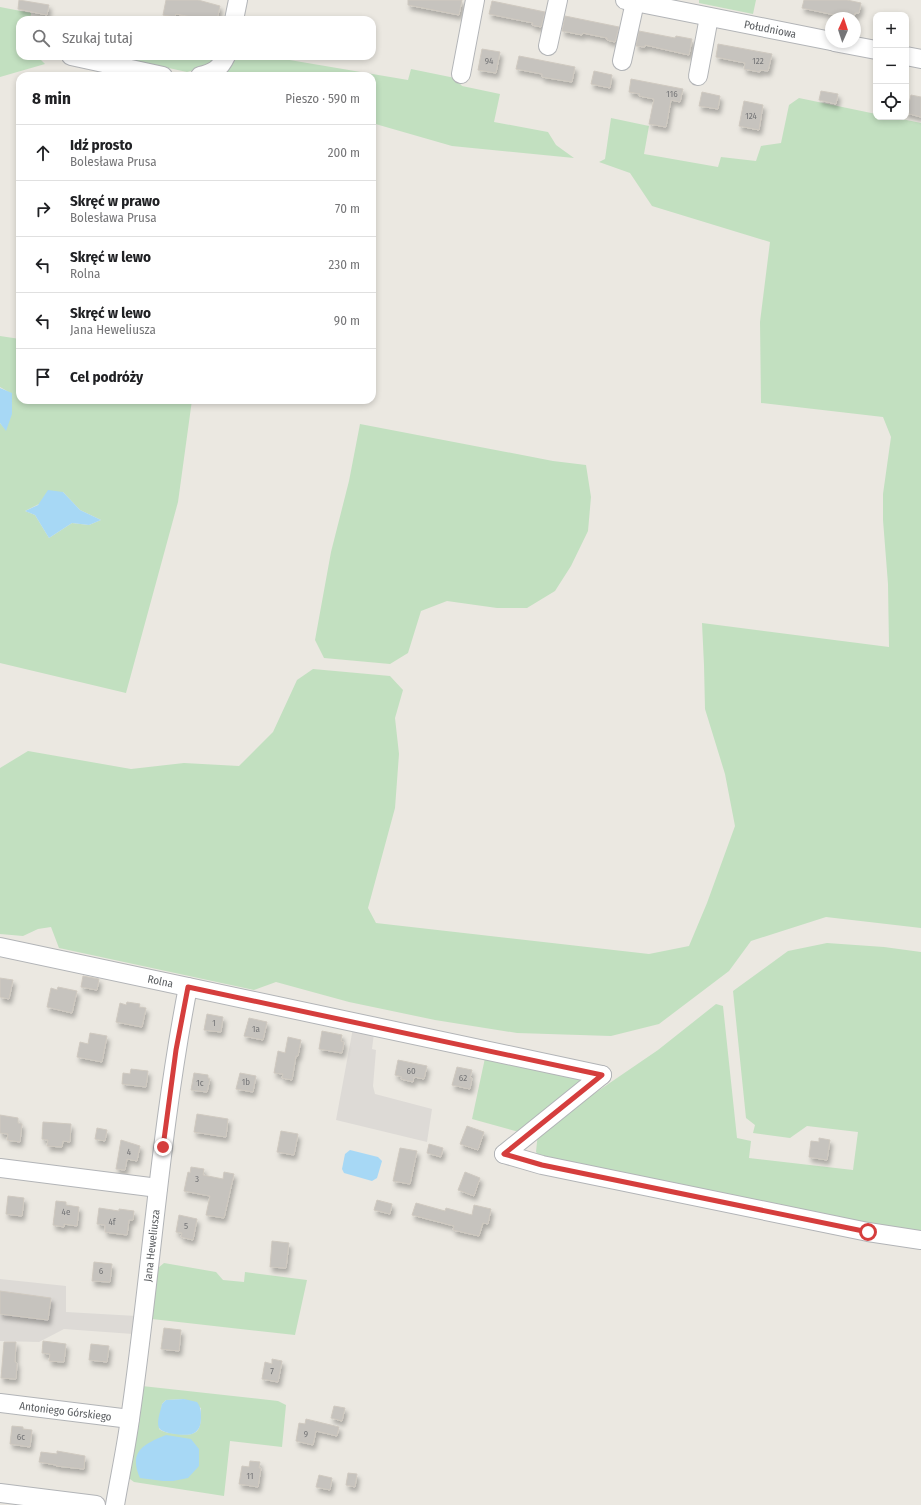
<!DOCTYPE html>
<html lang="pl">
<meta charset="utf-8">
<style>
body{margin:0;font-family:"Fira Sans Condensed",sans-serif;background:#f2f2f2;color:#202124}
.controls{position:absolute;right:12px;top:12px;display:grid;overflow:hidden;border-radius:8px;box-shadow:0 2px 6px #0003}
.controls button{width:36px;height:36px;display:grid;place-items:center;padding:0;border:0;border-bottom:1px solid #e0e0e0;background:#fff;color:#202124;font:20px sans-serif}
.compass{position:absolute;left:825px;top:12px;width:36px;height:36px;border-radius:50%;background:#fff;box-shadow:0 2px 6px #0003;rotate:3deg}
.stop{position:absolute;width:12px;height:12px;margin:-9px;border:3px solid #d53e3d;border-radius:50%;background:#fff}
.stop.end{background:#d53e3d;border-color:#fff;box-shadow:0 1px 4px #0008}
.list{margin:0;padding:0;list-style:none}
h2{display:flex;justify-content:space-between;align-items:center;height:52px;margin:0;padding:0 16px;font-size:17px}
h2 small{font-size:13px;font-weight:400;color:#757577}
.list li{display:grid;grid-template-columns:26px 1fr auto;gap:12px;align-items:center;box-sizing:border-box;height:56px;padding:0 16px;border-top:1px solid #e0e0e0}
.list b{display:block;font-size:15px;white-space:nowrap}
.list p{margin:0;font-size:13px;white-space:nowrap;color:#757577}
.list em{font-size:13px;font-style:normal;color:#757577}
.icon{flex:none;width:22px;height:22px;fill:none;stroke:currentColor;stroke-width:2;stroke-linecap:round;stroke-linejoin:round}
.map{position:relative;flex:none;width:921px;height:1505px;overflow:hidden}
.search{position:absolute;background:#fff;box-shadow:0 2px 6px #0003;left:16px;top:16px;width:360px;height:44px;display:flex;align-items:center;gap:10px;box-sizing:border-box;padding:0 14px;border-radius:12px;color:#757577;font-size:15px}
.panel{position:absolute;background:#fff;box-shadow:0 2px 6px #0003;left:16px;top:72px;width:360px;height:332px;border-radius:12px}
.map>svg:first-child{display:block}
.industrial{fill:#dddad6}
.green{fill:#c2e0c0;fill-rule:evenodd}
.water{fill:#a7d8f5}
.building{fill:#c6c3be;stroke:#cfc9c0;filter:url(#shadow)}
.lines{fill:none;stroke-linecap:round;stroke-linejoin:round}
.minor-casing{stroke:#b2b4b7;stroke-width:20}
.minor{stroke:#fff;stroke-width:18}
.route{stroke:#d53e3d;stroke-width:5}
.labels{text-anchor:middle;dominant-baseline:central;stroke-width:4;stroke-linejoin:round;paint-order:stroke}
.number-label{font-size:9px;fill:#757678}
.street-label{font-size:11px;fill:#5a5d60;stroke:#fff}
</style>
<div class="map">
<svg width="921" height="1505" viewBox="0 0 921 1505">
<defs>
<filter id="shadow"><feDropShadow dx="2.5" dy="4.5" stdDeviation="2" flood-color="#0004"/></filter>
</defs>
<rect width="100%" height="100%" fill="#ebe8e1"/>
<path class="industrial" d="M353,1028l21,5 -2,16 4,1 -3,36 2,8 57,15 -5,33 -91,-22z
M0,1279l66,7v26l70,4 -3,18 -69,-5 -25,13 -39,-1z"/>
<path class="green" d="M699,0h57l-3,14 -54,-11z
M0,7l31,6 -1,7h-10v36h17l8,8 -45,13z
M113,56h106l-7,9 -25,7z
M232,56h34l142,24 3,-11 44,9 7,8 38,8 -6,28 54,10 8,13 18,13 -122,-12 -80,-23v-47h-151z
M799,98l77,16v3h16l29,6v805l-95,-11 -75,24 -22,30 -70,53 -48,12 -94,-3 -82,-13 -86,-18 -73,-20 -22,8 -195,-42 -8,-21 -13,2 -15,7 -23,-2v-166l28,-17 103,18 53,-6 55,3 34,-34 24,-52 16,-11 77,7 13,14 -8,28 4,36 -4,54 -27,100 8,15 273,31 40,-8 18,-43 28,-77 -10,-52 -20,-65 -1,-44 -2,-42 187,24 -1,-63 -5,-64v-26l8,-57 -8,-20 -122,-14 -1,-81 10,-80 -118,-36 -22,-33 -31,-11 6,-3 6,-41 38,8 -5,28 74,13 3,-10 35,4 5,-15 20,-3 8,-38z
M0,336l20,3v61h172l-14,102 -52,191 -126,-30v-240l6,7 6,-36 -12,-7zM63,492l17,18 21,10 -12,5 -17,-2 -23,15 -14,-23 -10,-4z
M360,424l193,37 33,4 5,32 -3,34 -17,35 -16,25 -28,17h-30l-50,-7 -26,10 -13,42 -18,11 -66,-6 -9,-18 16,-88 18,-71z
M827,943l57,4 37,5v283l-378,-74 -7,-9 2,-20 120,-82 58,-46 7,2 14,132 14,3 -2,17 104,12 5,-38 -51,-6 -17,12 -37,-5 2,-8 -9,-7 -13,-127 55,-40z
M485,1058l102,22 -68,52 -47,-13z
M164,1263l52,9 7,8 21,2 1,-10 62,8 -12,55 -143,-16 6,-51z
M142,1386l136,15 8,4 -4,42 -52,-6 -6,55 -90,-14 -8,-6zM184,1399l17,9c0,20 0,29 -23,26 -7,-1 -14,-1 -19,-5l3,-25 4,-4z"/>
<path class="water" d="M0,388l12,5v21l-6,17 -6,-8z
M48,490l15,2 17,18 21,10 -12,5 -17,-2 -23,15 -14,-23 -10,-4 13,-6z
M350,1150l28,7 4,4 -5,17 -5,3 -28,-8 -2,-4 3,-15z
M184,1399l13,3c4,6 4,8 4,15 0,6 -1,13 -7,16 -5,4 -32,1 -35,-5 -3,-6 2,-18 3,-24l4,-4z
M166,1435l25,4 8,10v17l-11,12 -15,3h-10l-23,-3c-12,-27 4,-34 26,-43z"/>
<path class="building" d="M19,0l30,5 -2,10 -29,-6z
M166,0h32l22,6 -3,14h-10l-31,-6 -1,3 -12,-2z
M408,0h54l-3,15 -51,-10z
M804,0h43l14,3 -2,10h-4l-1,5h-5l-47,-10z
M492,1l53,11 -4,15 -9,-2 1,-2 -44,-9z
M565,16l54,11 -4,15 -8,-2v-2l-24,-5 -1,2 -20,-4z
M639,31l36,7 1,-2 16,3 -3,16 -44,-10v2l-9,-1z
M718,44l54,10 -4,17 -8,-1v2l-16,-3 1,-6 -29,-6z
M482,49l18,3 -4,21 -18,-3z
M519,56l56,11 -3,15 -30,-5v-3l-26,-5z
M594,71l18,4 -2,13 -19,-4z
M631,79l52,10 -3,13 -9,-2 -5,27 -17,-3 5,-25 -15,-3 1,-2 -11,-2z
M821,91l17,3 -2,10 -17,-4z
M702,92l18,4 -2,13 -19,-3z
M911,95l10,2v20l-15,-4v-10l3,1z
M744,101l19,4 -4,25 -20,-4z
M83,976l16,3 -2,11 -16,-3z
M0,978l13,2 -4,19 -9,-2z
M58,987l19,4 -5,22 -25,-6 4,-19 6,2z
M127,1002l13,2 -1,3 7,1 -4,19 -26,-5 4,-19 6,2z
M207,1014l16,3 -2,15 -17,-2z
M249,1018l18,4 -4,18 -19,-4z
M322,1031l20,4 -1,6 3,1 -2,11 -23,-4z
M90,1033l17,3 -5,26 -25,-5 3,-15 8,2z
M288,1037l13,3 -3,16h-2l-4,24 -10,-2 1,-4 -9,-1 4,-22 7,2z
M398,1060l29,6 -3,13 -10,-2 -1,5 -12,-3 1,-2 -7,-2z
M457,1067l15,3 -2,8h2l-2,11 -18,-4z
M131,1069l17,2 -2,16 -24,-3 1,-11 7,1z
M194,1073l14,2v3l2,1 -3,13 -16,-2z
M240,1073l16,3 -3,16 -17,-3z
M197,1114l31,5 -2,18 -32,-5z
M0,1115l18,3v5l4,1 -2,18 -13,-2 1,-6 -8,-1z
M43,1122l28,2 -1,18 -7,-1 -1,6 -15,-1 1,-6 -6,-1z
M467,1126l17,6 -6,18 -18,-6z
M97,1128l10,2 -2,11 -10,-2z
M281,1131l17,3 -4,21 -17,-3z
M819,1138l11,2 -3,20 -18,-3 2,-16 8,1z
M121,1140l19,6 -3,15 -10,-2 -2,11 -9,-1z
M429,1144l14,4 -2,9 -14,-4z
M400,1148l17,3 -7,33 -17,-3z
M191,1167l13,2 -1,6 20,4 1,-7 10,2 -10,44 -18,-3 4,-19 -26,-5 4,-19 2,1z
M465,1172l15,6 -6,18 -16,-6z
M8,1196l16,2 -2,18 -16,-2z
M377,1200l15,4 -2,10 -16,-4z
M56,1201l10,1v3l13,2 -2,19 -13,-2v3l-11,-2z
M416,1203l29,8 1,-3 26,7 2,-10 17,4 -3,15 -5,-1 -4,13 -26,-6 1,-4 -42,-11z
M99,1208l20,3v-2l15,2 -1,9h-4l-2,15 -22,-3v-7l-8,-1z
M179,1215l18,4 -4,21 -12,-3 1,-4 -6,-1z
M272,1241l17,2 -3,25 -16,-1z
M94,1262l18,2 -2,18 -18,-1z
M0,1291l51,7 -3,22 -48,-6z
M164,1328l17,2 -2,21 -18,-2z
M43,1341l23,3 -2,18 -15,-1 1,-7 -8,-1z
M4,1342h12l-1,20 2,1 -1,16 -15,-1z
M91,1344l18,2 -2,16 -18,-2z
M272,1359l10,2 -4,21 -16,-3 3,-17 7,2z
M334,1406l11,2 -3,13 -11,-3z
M306,1419l33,8 -2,9 -21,-5 -3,14 -17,-4 3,-18 6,1z
M12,1426l11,1v2l9,1 -2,17 -20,-3z
M57,1451l28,5 -1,13 -28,-3v-1l-17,-3 2,-10 16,2z
M250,1461l10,1 -1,6h2l-3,19 -19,-3 3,-18 7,1z
M348,1473l9,1 -2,13 -9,-2z
M319,1475l13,3 -2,12 -14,-3z"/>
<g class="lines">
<g class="minor-casing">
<g id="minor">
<path id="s1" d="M625,0l206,41"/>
<path d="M234,20l4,-20"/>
<path d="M834,42l42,8"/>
<path d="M548,46l10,-46"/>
<path d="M71,56l92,20"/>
<path d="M906,56l15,3"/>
<path d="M622,61l13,-59"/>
<path d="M461,74l14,-74"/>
<path d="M200,76c13,-3 20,-7 26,-20"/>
<path d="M698,76l11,-59"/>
<path id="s2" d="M0,947l602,128"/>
<path d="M504,1154l38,11 326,67 53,8"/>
<path d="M504,1154l98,-79"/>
<path d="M0,1168l158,20"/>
<path id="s3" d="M0,1403l130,16"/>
<path d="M0,1493l96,12"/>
<path id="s4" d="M115,1505c5,-29 11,-57 15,-86 21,-144 30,-289 58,-432"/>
</g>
</g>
<use href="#minor" class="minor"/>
</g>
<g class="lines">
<path class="route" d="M163,1147l13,-97 12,-63 414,88 -98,79 38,11 326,67"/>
</g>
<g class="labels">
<g class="number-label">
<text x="489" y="61">94</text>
<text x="758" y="61">122</text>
<text x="672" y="94">116</text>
<text x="751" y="116">124</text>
<text x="214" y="1023">1</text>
<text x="256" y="1029">1a</text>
<text x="411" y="1071">60</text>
<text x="463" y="1078">62</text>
<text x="246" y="1082">1b</text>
<text x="200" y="1083">1c</text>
<text x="129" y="1152">4</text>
<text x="197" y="1179">3</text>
<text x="66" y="1212">4e</text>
<text x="112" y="1222">4f</text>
<text x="186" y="1226">5</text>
<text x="101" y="1271">6</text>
<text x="272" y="1371">7</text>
<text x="306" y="1434">9</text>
<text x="21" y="1437">6c</text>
<text x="250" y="1476">11</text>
</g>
<g class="street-label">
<text stroke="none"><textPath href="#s1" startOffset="148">Południowa</textPath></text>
<text stroke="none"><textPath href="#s2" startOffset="164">Rolna</textPath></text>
<text stroke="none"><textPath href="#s4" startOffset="262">Jana Heweliusza</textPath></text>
<text stroke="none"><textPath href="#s3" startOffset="66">Antoniego Górskiego</textPath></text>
</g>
</g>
</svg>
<div class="controls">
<button>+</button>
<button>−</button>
<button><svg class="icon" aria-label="locate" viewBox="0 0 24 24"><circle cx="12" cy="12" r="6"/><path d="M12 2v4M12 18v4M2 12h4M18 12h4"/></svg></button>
</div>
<svg class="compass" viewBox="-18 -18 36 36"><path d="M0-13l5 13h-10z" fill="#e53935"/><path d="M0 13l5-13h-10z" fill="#757577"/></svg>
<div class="stop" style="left:868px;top:1232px"></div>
<div class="stop end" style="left:163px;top:1147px"></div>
<div class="search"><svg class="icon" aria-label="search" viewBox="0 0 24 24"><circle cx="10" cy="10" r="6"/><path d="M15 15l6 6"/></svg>Szukaj tutaj</div>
<section class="panel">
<h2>8 min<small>Pieszo · 590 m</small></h2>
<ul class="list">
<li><svg class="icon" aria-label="ahead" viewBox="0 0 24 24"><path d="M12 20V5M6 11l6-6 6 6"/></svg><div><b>Idź prosto</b><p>Bolesława Prusa</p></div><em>200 m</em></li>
<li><svg class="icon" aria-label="right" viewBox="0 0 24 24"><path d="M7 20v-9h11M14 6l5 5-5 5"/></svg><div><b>Skręć w prawo</b><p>Bolesława Prusa</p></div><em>70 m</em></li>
<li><svg class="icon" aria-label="left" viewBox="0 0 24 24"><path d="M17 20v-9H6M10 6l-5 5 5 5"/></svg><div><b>Skręć w lewo</b><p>Rolna</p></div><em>230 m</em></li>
<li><svg class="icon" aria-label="left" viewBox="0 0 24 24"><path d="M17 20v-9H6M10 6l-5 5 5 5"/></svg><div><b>Skręć w lewo</b><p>Jana Heweliusza</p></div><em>90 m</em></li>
<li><svg class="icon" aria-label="arrive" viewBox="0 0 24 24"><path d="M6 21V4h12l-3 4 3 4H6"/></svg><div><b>Cel podróży</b></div></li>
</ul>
</section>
</div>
